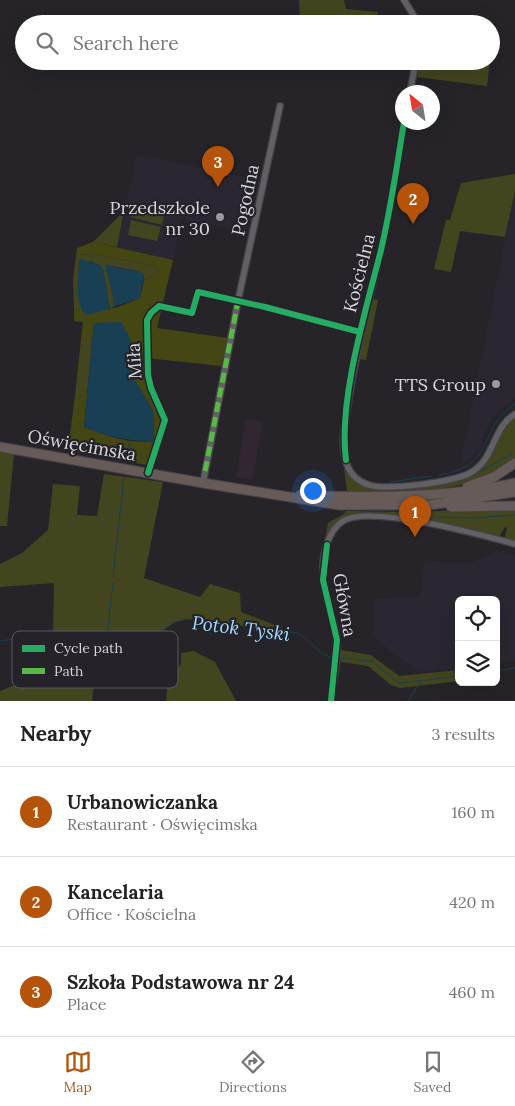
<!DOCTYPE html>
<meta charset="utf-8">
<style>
body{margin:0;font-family:Lora,serif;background:#f2f2f2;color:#222}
.controls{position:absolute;right:15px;bottom:15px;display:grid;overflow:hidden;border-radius:8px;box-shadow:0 5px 20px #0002}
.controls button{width:45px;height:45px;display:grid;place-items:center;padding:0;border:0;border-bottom:1px solid #e0e0e0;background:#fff;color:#222;font:25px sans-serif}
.compass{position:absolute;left:395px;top:85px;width:45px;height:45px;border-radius:50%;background:#fff;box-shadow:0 5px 20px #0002;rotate:330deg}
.you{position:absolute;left:312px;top:490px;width:18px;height:18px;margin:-12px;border:4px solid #fff;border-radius:50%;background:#1a73e8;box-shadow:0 0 0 8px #1a73e833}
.badge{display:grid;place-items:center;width:32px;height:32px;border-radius:50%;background:#b45309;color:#fff;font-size:16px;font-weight:700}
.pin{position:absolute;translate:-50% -41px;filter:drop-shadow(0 1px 2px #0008)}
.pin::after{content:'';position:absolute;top:26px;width:18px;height:15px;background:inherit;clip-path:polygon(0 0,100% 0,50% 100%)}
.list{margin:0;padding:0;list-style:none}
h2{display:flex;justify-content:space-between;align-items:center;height:65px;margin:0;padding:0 20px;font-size:21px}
h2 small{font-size:16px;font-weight:400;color:#767676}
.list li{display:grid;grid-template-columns:32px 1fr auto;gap:15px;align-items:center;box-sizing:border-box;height:90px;padding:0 20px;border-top:1px solid #e0e0e0}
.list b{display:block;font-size:19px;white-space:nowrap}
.list p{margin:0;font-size:16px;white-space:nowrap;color:#767676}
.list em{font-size:16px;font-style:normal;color:#767676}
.icon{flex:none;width:28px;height:28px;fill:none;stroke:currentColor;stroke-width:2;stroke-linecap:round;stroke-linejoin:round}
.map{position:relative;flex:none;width:515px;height:701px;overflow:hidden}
.search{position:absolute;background:#fff;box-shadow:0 5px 20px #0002;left:15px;right:15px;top:15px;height:55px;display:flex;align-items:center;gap:12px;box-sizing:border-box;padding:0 18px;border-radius:28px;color:#767676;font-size:19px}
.sheet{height:335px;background:#fff}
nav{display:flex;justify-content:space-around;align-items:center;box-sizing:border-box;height:70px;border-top:1px solid #e0e0e0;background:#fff;font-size:14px;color:#767676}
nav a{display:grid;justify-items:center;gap:2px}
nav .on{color:#b45309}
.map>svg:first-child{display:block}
.commercial{fill:#322632}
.built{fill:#2b2732}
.green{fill:#42451e}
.forest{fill:#444714}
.water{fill:#183f54}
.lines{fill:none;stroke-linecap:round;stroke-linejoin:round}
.stream{stroke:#183f54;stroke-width:1}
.minor-casing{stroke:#434245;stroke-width:8}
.highway-casing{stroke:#434245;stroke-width:11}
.minor{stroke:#626064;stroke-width:5.5}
.highway{stroke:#665b58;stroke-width:9}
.quiet{stroke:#58b947;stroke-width:5;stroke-dasharray:10 5;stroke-linecap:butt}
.cycleway-casing{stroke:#252329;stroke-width:9}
.cycleway{stroke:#26ab63;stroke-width:6}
.poi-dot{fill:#99989c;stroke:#252329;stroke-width:2}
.labels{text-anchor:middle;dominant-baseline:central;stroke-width:4.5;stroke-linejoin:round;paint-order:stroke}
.street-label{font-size:18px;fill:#d7d6da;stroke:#252329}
.poi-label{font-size:18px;fill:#d7d6da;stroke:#252329;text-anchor:end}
.water-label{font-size:19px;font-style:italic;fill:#9fdbfe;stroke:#252329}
.key{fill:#252329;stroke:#5a595e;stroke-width:1}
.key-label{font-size:14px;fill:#d7d6da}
</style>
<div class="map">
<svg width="515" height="701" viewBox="0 0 515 701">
<rect width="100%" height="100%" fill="#262428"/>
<path class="commercial" d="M246,419l17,3 -11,58 -16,-3z"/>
<path class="built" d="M137,154l123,27 -12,52 -66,-14 -9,41 -56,-13z
M515,191v207l-18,15 -10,14 -8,24 -19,15z
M496,550l19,5v106l-19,2v-63h-37v68l-40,4 -49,-37 3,-7v-29l46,-1 6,-38 29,3 18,-1 22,-8z"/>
<path class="green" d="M299,0h45l2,9 32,3 -1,12h-77z
M298,61h79v5l-32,-3 -47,7z
M421,61h69l-3,25 -70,-9z
M515,174v17l-10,46 -45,-6 -9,41 -17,-3 12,-49h4l11,-37z
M132,209l32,7 -2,9 -32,-8z
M124,211l-7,36 -24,-5z
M131,220l30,7 -4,14 -29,-6z
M94,254l61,12 3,9 -14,5v-5l-7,-4 -31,-6 7,31v11l-3,2 -7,-40 -10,-7 -14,-1c0,18 -2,32 3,49l-8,-1 -1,-29 3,-25z
M372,299l6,1 -12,60 -7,-1z
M81,339l11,2 -5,55 -12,-1z
M515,418v42c-49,36 -110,32 -168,32l-3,-25 25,20 97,-9c32,-16 25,-44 49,-60z
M0,451l14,3 -7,72h-7z
M104,474l59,8 -19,96 56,19 10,-13 30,9 1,19 42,16v3l-97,-12 -11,3c-22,15 -65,56 -92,35 -11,-8 -19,-18 -30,-26l1,-48 -54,4v-23l22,-11 26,-23 5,-46 27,2 -3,29 20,1z
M515,508v33l-10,-3 2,-10 -2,-1 -6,10 -136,-24c-20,2 -29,10 -38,27l3,-17 16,-9 2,-3 66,1z
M341,650l30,5 28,21 60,-6v11l-59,7 -9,-3 -23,-19 -27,-4z
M194,651l21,11 21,39h-70l2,-21 13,-16v-11z
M77,660l19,6 -4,35h-92v-10z"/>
<path class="forest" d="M93,242l80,18 -16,68 71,10 -7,28 -75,-8 4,34 12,24 -6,29 -9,20 -79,-14 7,-56 12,1 -3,31c23,9 45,17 70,14l-1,-30 -19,-32 -4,-41 -36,-15 -2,18 -11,-2 2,-17 -9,-1v-12l8,1 4,4 32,-7 22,-9 4,-18 14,-5 -3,-9 -61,-12 -18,1 1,-7z"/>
<path class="water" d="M82,259l18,6 3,4 7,40 -24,6c-13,-14 -7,-37 -7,-54z
M105,265l36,7 3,3 -4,23 -27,9v-11z
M121,322l9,16 4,41 19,32 1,30c-26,1 -47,-5 -70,-14l10,-104z"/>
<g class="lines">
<path class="stream" d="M125,464l5,-23
M481,471l32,-18
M439,475c60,-10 36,-45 76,-71
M390,482l42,-6
M435,517l39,1 41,-3
M113,576l11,-98
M0,641l57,-8 11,8 16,17 22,6 13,-4 56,-38 11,-3 111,14c15,7 20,23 38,25
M110,652l-2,-25 5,-44
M339,658l32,3 28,22 60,-7
M496,671l19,-3
M408,701l13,-20"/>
<g class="minor-casing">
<path id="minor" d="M404,0l15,24
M410,92l6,-31
M404,122c-6,35 -11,71 -18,105 -12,57 -28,113 -37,171 -3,21 -10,46 -2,67 4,10 12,17 22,20 18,6 84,-3 101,-12 25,-13 22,-45 45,-59
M148,473l17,-53 -14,-32 -3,-13 -1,-55 4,-7 8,-7 33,7 6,-21 67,15 95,25
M203,483l35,-182 42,-195
M331,701c2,-19 8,-41 6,-61 -2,-21 -13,-42 -14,-63 -1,-19 3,-45 20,-56 27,-17 139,14 172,23"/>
</g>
<g class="highway-casing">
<path id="highway" d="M0,447l203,36 136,22h91l85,-13
M467,487l27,-10 21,-14
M300,495c72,3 145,3 215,-12
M451,507l64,-1"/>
</g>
<use href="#minor" class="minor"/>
<use href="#highway" class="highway"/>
<path class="quiet" d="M205,471l33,-170 -4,-1"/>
<g class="cycleway-casing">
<path id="cycleway" d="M346,460c-8,-60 20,-150 35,-210 10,-42 16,-85 23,-128
M148,473l17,-53 -14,-32 -3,-13 -1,-55 4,-7 8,-7 33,7 6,-21 67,15 95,25
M327,545l-4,35 14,60 -6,61"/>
</g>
<use href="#cycleway" class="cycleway"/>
</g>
<g class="poi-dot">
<circle cx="220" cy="217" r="5"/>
<circle cx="496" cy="384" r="5"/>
</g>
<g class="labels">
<g class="street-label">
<text transform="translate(245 200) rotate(-78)">Pogodna</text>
<text transform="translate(359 273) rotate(-76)">Kościelna</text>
<text transform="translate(134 361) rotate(-93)">Miła</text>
<text transform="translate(82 445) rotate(10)">Oświęcimska</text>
<text transform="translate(345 605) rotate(80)">Główna</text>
</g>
<g class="poi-label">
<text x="210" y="207">Przedszkole<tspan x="210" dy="21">nr 30</tspan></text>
<text x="486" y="384">TTS Group</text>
</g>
<g class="water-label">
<text transform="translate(241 628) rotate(7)">Potok Tyski</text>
</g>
</g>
<rect x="12" y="631" width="166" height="57" rx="8" class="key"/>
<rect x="22" y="645" width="23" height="7" fill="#26ab63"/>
<rect x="22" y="668" width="23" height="6" fill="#58b947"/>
<g class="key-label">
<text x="54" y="653">Cycle path</text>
<text x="54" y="676">Path</text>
</g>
</svg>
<div class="controls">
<button><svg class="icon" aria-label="locate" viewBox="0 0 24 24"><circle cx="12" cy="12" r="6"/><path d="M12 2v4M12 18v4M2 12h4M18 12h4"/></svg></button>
<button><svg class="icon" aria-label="layers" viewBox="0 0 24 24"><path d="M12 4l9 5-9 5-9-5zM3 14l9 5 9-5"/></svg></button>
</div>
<svg class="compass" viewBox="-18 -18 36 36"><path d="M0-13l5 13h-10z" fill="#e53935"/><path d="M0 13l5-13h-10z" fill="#767676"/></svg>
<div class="you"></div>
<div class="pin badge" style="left:415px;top:537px">1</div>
<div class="pin badge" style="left:413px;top:224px">2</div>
<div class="pin badge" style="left:218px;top:187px">3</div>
<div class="search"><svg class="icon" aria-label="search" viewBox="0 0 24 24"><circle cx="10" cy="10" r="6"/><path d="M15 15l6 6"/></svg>Search here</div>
</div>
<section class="sheet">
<h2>Nearby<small>3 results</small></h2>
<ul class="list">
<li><span class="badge">1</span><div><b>Urbanowiczanka</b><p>Restaurant · Oświęcimska</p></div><em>160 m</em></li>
<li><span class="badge">2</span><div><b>Kancelaria</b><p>Office · Kościelna</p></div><em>420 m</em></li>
<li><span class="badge">3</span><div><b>Szkoła Podstawowa nr 24</b><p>Place</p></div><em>460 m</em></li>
</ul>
</section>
<nav>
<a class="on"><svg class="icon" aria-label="map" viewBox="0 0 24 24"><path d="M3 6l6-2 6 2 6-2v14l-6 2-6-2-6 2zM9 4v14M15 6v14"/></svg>Map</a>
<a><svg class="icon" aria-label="directions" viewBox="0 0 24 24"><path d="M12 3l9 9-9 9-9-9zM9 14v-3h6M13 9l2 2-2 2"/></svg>Directions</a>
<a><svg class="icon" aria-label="saved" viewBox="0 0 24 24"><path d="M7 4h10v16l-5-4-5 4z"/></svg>Saved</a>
</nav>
